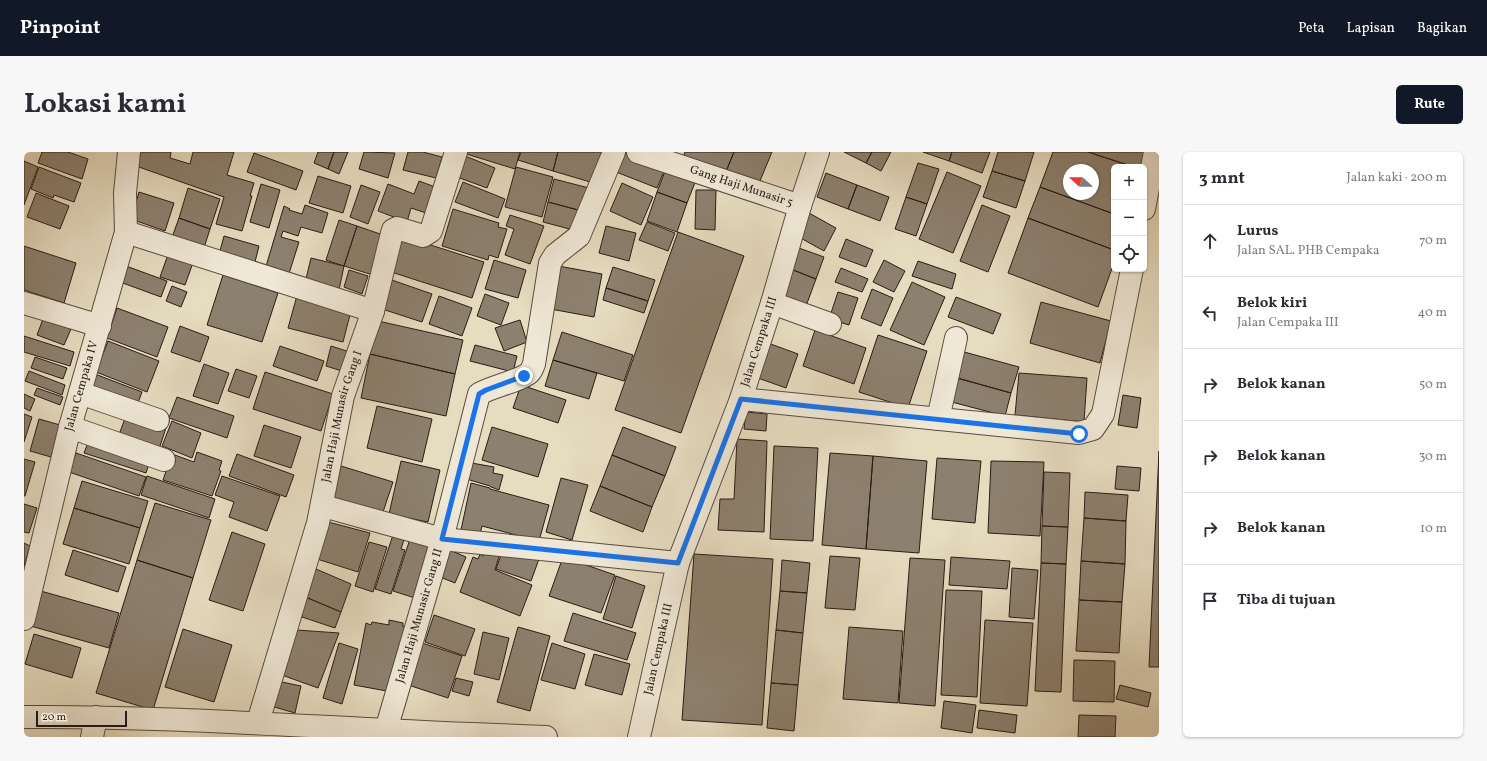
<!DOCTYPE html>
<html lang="id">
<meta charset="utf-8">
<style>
body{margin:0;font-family:Vollkorn,serif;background:#f7f7f7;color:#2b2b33}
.controls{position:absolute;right:12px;top:12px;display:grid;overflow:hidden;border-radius:6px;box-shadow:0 1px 3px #0004}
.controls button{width:36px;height:36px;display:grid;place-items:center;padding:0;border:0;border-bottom:1px solid #e1e1e2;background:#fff;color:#2b2b33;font:20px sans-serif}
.compass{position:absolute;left:1039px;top:12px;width:36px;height:36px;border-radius:50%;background:#fff;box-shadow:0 1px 3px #0004;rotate:291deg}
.scale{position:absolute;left:12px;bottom:10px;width:91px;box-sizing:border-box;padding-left:4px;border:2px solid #2a1c16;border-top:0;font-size:11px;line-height:14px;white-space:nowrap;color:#2a1c16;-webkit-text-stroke:3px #efe8d6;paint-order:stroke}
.stop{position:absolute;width:12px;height:12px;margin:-9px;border:3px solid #1a73e8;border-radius:50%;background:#fff}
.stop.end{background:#1a73e8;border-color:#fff;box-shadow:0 1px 4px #0008}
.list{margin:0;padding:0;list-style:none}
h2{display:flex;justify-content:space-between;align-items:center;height:52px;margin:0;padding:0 16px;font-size:17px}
h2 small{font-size:13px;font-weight:400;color:#7c7c81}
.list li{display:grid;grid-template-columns:26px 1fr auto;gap:12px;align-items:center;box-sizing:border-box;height:72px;padding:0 16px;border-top:1px solid #e1e1e2}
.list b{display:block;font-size:15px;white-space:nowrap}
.list p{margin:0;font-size:13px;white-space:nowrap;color:#7c7c81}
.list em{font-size:13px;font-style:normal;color:#7c7c81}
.icon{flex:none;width:22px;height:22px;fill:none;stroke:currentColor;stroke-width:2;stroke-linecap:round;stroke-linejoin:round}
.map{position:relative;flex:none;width:1135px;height:585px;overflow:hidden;border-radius:6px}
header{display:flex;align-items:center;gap:24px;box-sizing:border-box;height:56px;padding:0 20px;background:#111827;color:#fff}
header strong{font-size:19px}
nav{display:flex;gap:22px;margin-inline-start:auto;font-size:14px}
.intro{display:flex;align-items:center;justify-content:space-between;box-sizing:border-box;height:96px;padding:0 24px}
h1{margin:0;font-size:28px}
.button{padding:10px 18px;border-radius:6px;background:#111827;color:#fff;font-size:14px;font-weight:700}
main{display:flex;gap:24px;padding:0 24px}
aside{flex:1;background:#fff;border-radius:6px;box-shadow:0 1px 3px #0004}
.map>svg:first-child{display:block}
.building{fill:#8c806e;stroke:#2a1c16;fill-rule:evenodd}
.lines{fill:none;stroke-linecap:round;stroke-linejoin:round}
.minor-casing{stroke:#594c40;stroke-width:24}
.tertiary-casing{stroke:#594c40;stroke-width:24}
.minor{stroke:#efe8d6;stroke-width:22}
.tertiary{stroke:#efe8d6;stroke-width:22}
.route{stroke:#1a73e8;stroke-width:5}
.labels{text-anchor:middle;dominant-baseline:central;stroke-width:3;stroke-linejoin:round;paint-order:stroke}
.street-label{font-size:12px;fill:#2a1c16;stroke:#efe8d6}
</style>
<header>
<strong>Pinpoint</strong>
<nav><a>Peta</a><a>Lapisan</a><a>Bagikan</a></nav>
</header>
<div class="intro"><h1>Lokasi kami</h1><a class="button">Rute</a></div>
<main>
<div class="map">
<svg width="1135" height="585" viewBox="0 0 1135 585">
<rect width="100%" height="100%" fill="#e6dcc0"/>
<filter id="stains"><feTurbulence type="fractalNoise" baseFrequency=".005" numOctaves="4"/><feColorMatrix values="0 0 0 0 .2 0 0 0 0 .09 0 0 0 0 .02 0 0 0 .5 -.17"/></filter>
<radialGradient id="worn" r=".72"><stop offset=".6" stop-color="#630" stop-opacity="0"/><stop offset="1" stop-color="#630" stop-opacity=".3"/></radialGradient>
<path class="building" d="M18,0h26l20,7 -6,20 -44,-16z
M113,0h34l-1,6 20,6 3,-12h41l-7,23 27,8 -4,13h2l-10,35 -26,-7 8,-27 -88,-31z
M294,0h16l-6,17 -14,-6z
M310,0h14l-9,22 -11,-5z
M340,0l31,1 -7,25 -29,-9z
M384,0h15l19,5 -6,21 -33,-8z
M436,0h60l-5,17z
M497,0h37l-5,19 -35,-11z
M534,0h42l6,2 -9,30 -44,-13z
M598,0l43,17 -8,19 -46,-18z
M661,0h49l-9,22 -42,-16z
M710,0h38l-15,36 -32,-14z
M820,0h28l-6,11z
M848,0h19l-10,19 -15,-8z
M899,0h29l-3,9z
M928,0h38l-8,21 -33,-12z
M974,0h36l-9,29 -33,-10z
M1029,0h35l46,15h-20v47l-74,-27zM1045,18h24v24h-24z
M1064,0h58l-5,15h-7z
M230,1l49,18 -7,19 -49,-18z
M441,4l30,12 -8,20 -30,-11z
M0,9l14,6 -14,38z
M894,11l21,6 -12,35 -21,-7z
M15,15l42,16 -7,19 -20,-7 -1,3 -22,-9z
M492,15l37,10 -11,40 -37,-10z
M642,17l30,11 -9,23 -30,-11z
M968,19l33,10 -9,27 -33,-11z
M923,20l34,14 -28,67 -34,-14z
M802,21l31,12 -9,24 -31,-12z
M294,24l33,10 -8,27 -34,-10z
M530,27l35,9 -7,23 -34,-9z
M395,29l19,7 -9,26 -18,-6 -4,14 -29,-11 10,-27 26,10z
M439,30l42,17 -7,19 -43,-16z
M598,31l31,14 -12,28 -31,-14z
M237,32l19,6 -11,38 -19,-6z
M337,33l19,7 -12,32 -18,-7z
M833,33l32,12 -9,24 -32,-12z
M1016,35l74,27v36l-86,-32z
M164,36l32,11 -10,30 -31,-11z
M672,38h20l-1,40 -20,-1z
M115,40l35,11 -9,28 -34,-12z
M633,40l30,11 -10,29 -30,-11z
M12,41l33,13 -9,23 -33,-12z
M882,45l21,7 -11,32 -21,-7z
M524,50l34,9 -5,20 -34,-9z
M281,53l23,8 -6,20 -21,-6 -3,9 -15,-5 -2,6 18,5 -12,38 -23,-7 20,-67 6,3 -1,1 13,4z
M958,53l28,11 -22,56 -28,-11z
M429,57l46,14 -1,4 9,2 -9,29 -9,-3 -1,5 -46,-14z
M785,61l27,15 -12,23 -27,-15z
M486,63l34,11 -14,38 -25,-9 9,-26 -8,-3z
M155,66l31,11 -8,25 -32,-11z
M1004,66l86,32v13l-16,44 -90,-34z
M315,68l18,6 -13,40 -18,-6z
M623,70l28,11 -7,18 -29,-11z
M333,74l29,10 -13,39 -29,-9z
M582,74l30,7 -7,28 -30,-8z
M654,80l66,24 -63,177 -66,-23z
M372,82l88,28 -12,36 -87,-28z
M200,84l35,10 -4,16 -35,-11z
M822,87l27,11 -7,17 -27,-10z
M0,94l52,17 -12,40 -40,-13z
M772,95l28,10 -8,22 -28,-11z
M146,97l25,8 -10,28 -25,-8z
M287,106l33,8 -5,24 -34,-7z
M470,108l32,10 -8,28 -33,-9z
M860,108l21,11 -11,21 -21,-10z
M894,109l38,13 -4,15 -40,-13z
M529,113l49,9 -8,43 -49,-9z
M102,114l41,15 -6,16 -41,-15z
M589,115l42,13 -7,21 -42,-13z
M764,116l28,11 -10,27 -28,-9z
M817,116l27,11 -6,13 -27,-10z
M325,118l19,6 -6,18 -18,-7z
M199,123l55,18 -16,49 -55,-17z
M365,127l43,15 -10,28 -43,-14z
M888,130l33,15 -21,48 -34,-15z
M148,134l15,6 -6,15 -15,-6z
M582,136l42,13 -4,12 -41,-13z
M848,137l21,9 -12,28 -20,-8z
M274,140l54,15 -9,35 -55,-14z
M814,140l20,6 -9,27 -20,-6z
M461,142l24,9 -8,22 -24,-9z
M415,144l33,12 -10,28 -33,-12z
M932,145l45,17 -8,20 -45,-17z
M1017,150l70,19 -11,42 -70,-20z
M93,156l51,19 -11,30 -50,-19z
M19,167l28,10 -7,16 -27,-10z
M496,168l7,22 -23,9 -9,-23z
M354,169l85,19 -8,34 -85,-20z
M156,174l29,11 -9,25 -29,-10z
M791,178l51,18 -12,36 -51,-18z
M538,180l71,23 -9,26 -71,-21z
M854,183l49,16 -19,57 -49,-16z
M0,184l50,16 -4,14 -46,-14z
M84,189l51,20 -12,31 -51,-20z
M744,191l30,11 -12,34 -31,-11z
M451,193l42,11 -4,16 -43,-11z
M256,194l44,15 -7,20 -44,-15z
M307,194l22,7 -5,20 -22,-7z
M933,198l62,17 -8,26 -61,-17z
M346,202l85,20 -9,42 -85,-18z
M11,205l32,11 -4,11 -32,-11z
M529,208l44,13 -8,26 -44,-13z
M180,212l25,9 -11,31 -25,-8z
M212,217l21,7 -8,22 -21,-7z
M5,219l36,14 -3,10 -37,-14z
M241,220l68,22 -12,37 -68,-22z
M995,221l68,5 -3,44 -69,-7z
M71,222l47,18 -7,19 -47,-17z
M926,224l61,17 -6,23 -61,-16z
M497,233l45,15 -8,23 -45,-15z
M13,236l26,9 -3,8 -26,-10z
M0,242l11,5 -5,12 -6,-3z
M1099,243l18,3 -4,30 -19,-3z
M153,245l57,19 -7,22 -58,-20z
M353,254l55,13 -10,43 -55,-14z
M722,260l21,2 -1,17 -22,-2z
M103,261l39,15 -9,27 -40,-15z
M0,262l8,3 -8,25z
M15,267l21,6 -9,32 -21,-6z
M148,269l29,12 -9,25 -30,-12z
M240,273l37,12 -10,31 -37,-12z
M468,275l56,17 -10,33 -56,-17z
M599,275l53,20 -11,29 -53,-21z
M713,287l30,2 -3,91 -46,-2 2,-31h14z
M65,288l61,21 -4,12 -62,-20z
M750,294l44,2 -5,93 -43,-2z
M1135,299v216h-10z
M173,300l25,9 -3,9 2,1 -9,25 -49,-16 9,-26 22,8z
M52,301l70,24 -7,19 -70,-24z
M806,301l43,3 -7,93 -44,-4z
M213,302l57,21 -8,22 -57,-21z
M588,303l53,21 -13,31 -52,-21z
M849,304l54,5 -8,92 -53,-4z
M913,306l44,3 -6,62 -43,-4z
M0,307l11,3 -10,34h-1z
M377,309l39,9 -12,52 -39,-8z
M967,309l53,1 -4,74 -52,-3z
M442,310l28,5 -1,6 10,2 -4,15 -8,-3 -1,-1 -27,-8z
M317,314l52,16 -11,33 -51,-17z
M1093,314l24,2 -2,23 -24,-2z
M1020,320l26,1 -2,54 -26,-1z
M123,324l68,23 -6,19 -68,-23z
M198,324l58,20 -13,35 -38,-14 5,-15 -19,-7z
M537,326l27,7 -16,55 -26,-8z
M58,329l66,20 -8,27 -66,-20z
M447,331l19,5v1l59,16 -10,36 -57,-15 -2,8 -19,-4z
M576,334l52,21 -9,25 -53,-21z
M1061,340l43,3 -2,26 -42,-3z
M131,351l56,17 -18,58 -56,-18z
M0,352l13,4 -8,25 -5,-1z
M50,356l66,20 -11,36 -66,-20z
M1060,366l42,3 -1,43 -44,-3z
M304,370l42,11 -12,39 -41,-13z
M1018,374l26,1 -2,37 -25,-1z
M371,377l11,4 -5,16 4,1 -14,44 -16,-5z
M208,380l33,12 -22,67 -34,-11z
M386,387l25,8 -17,52 -25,-8z
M345,390l18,5 -14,45 -18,-6z
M0,391l6,3 -6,20z
M480,395l35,12 -8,22 -35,-12z
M421,396l21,9 -11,26 -20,-8z
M462,396l14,5 -5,17 37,15 -12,31 -60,-24 13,-35 5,2 2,-5 3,2z
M49,398l53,17 -8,25 -53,-17z
M670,402l79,5 -11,166 -80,-5z
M806,404l30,2 -5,52 -30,-2z
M539,405l52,18 -14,38 -52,-17z
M927,405l59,4 -3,28 -58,-4z
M886,406l35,2 -10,146 -36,-3z
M113,408l56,18 -40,132 -57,-17z
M758,408l28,3 -3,30 -27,-2z
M1057,409l44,3 -3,38 -43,-2z
M1017,411l25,1 -5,128 -26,-1z
M988,416l26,2 -4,49 -25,-2z
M292,417l35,15 -10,28 -38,-16z
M592,424l29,10 -13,42 -29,-9z
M13,438l82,23 -10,35 -82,-23z
M922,438l36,1 -5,106 -36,-2z
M756,439l27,2 -4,40 -27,-3z
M279,444l38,16 -6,16 -33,-11z
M1055,448l43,2 -3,51 -43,-2z
M549,461l63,20 -9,27 -63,-19z
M410,463l41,14 -10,27 -40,-14z
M365,468l14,3v4h2l-13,65 -38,-7 12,-62 5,2 1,-3 17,3z
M961,468l48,3 -6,83 -47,-3z
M494,475l32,9 -20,75 -33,-9z
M825,475l54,4 -5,72 -55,-4z
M159,477l49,16 -18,57 -49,-15z
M273,478l42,3 -21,55 -39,-14z
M752,478l27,3 -5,52 -27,-2z
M459,480l26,6 -10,42 -25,-6z
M10,482l47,14 -9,30 -47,-14z
M392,489l46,15 -14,42 -46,-15z
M315,491l19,6 -16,55 -19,-6z
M528,491l33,11 -10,35 -34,-9z
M570,502l36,10 -8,31 -37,-10z
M1050,508l41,1 -1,41 -41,-1z
M432,526l17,4 -4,14 -17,-5z
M253,529l24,5 -6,27 -24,-7z
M747,531l27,2 -4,46 -27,-3z
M1096,533l31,8 -3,14 -32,-8z
M920,549l32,4 -4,28 -31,-5z
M955,558l38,5 -2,18 -38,-5z
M1055,563l37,1 -1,21h-37z"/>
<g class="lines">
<g class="minor-casing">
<g id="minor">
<path id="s1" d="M614,0l162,54"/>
<path d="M1120,57l11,-57"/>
<path d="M102,80l247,79"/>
<path d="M0,151l76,23"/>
<path d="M748,151l58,21"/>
<path d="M56,241l78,27"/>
<path d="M717,247l338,34 14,-4 10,-15 29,-145"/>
<path d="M914,267l18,-81"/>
<path d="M46,275l94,33"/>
<path d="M299,354l119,33 236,24"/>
<path id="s2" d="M0,467l46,-192 56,-195 -1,-39 4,-41"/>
<path id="s3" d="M234,570l60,-199 25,-127 30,-85 19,-78 1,-3 4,-2 26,8 8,-5 25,-79"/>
<path id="s4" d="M362,578l56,-191 37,-145c11,-7 44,-14 51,-22 2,-2 3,-6 4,-8l16,-101 5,-8 24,-19 35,-84"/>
<path d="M68,585l4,-20"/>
<path id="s5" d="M615,585l39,-174 63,-164 31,-96 28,-97 18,-54"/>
</g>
</g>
<g class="tertiary-casing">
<path id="tertiary" d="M0,565c121,-1 241,7 362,13 53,3 106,5 160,7"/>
</g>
<use href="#minor" class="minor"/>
<use href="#tertiary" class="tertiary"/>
</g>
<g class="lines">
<path class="route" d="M500,224l-38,14 -7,4 -37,145 236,24 63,-164 338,35"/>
</g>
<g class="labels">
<g class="street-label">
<text stroke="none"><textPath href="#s1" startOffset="109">Gang Haji Munasir 5</textPath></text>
<text stroke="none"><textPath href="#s5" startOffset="414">Jalan Cempaka III</textPath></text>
<text stroke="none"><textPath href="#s2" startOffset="240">Jalan Cempaka IV</textPath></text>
<text stroke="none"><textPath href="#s3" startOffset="317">Jalan Haji Munasir Gang I</textPath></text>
<text stroke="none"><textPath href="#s4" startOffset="119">Jalan Haji Munasir Gang II</textPath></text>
<text stroke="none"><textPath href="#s5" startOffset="90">Jalan Cempaka III</textPath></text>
</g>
</g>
<rect width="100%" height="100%" filter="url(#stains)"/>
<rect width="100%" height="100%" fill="url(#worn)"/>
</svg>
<div class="controls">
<button>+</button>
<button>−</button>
<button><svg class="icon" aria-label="locate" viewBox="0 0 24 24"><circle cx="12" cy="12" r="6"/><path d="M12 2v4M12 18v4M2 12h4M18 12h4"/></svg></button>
</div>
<svg class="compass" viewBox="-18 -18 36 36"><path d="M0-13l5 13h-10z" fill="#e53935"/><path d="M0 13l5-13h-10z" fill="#7c7c81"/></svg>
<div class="scale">20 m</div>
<div class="stop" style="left:1055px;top:282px"></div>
<div class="stop end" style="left:500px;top:224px"></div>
</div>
<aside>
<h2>3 mnt<small>Jalan kaki · 200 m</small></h2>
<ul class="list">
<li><svg class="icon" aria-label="ahead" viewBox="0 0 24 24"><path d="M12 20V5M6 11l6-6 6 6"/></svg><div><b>Lurus</b><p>Jalan SAL. PHB Cempaka</p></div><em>70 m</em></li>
<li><svg class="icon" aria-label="left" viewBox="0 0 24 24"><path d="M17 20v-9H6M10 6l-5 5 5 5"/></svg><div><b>Belok kiri</b><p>Jalan Cempaka III</p></div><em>40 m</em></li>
<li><svg class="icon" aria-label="right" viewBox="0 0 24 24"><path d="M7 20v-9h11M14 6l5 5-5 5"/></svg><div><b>Belok kanan</b></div><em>50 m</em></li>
<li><svg class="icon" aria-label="right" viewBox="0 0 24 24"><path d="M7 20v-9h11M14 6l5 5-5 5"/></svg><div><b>Belok kanan</b></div><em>30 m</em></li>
<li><svg class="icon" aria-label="right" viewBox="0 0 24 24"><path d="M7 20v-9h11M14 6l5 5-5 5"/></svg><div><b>Belok kanan</b></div><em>10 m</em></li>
<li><svg class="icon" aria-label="arrive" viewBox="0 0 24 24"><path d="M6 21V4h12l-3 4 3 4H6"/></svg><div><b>Tiba di tujuan</b></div></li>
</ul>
</aside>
</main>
